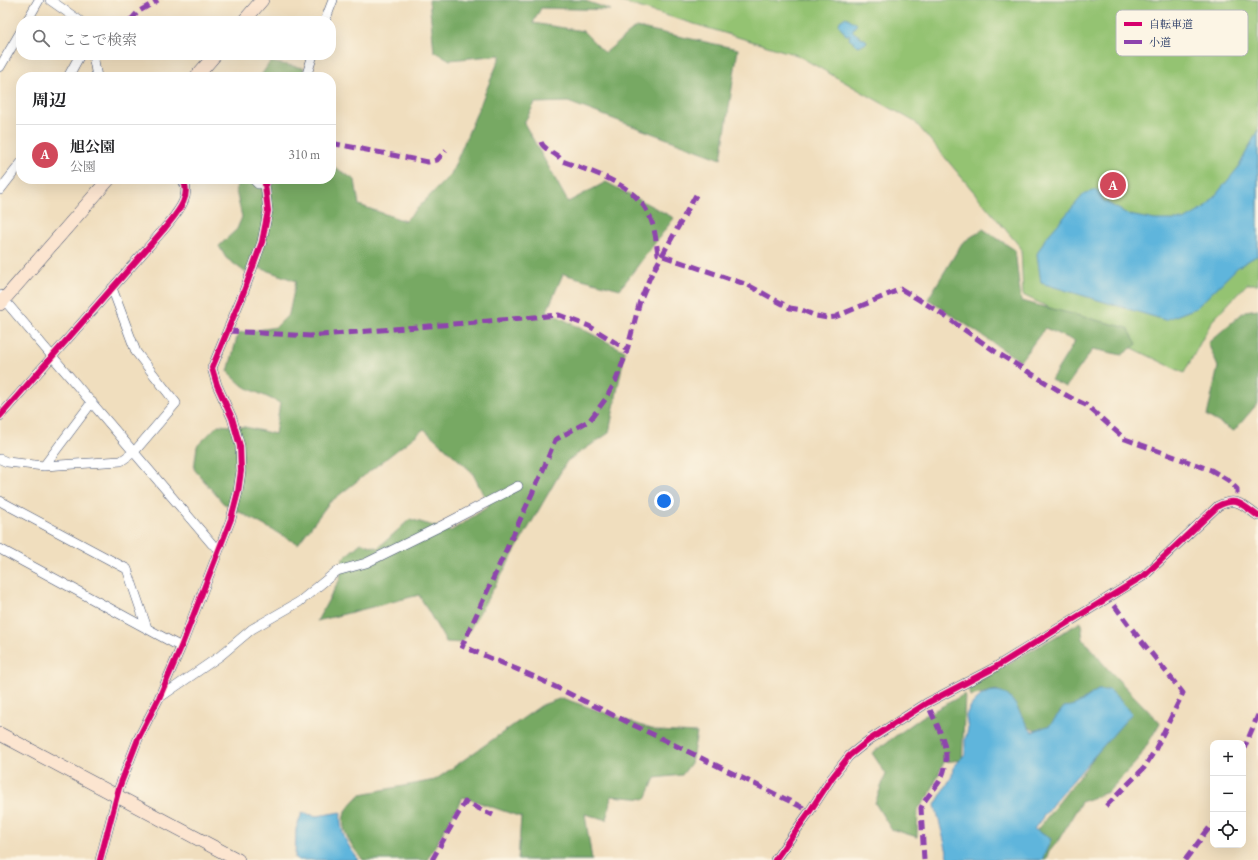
<!DOCTYPE html>
<html lang="ja">
<meta charset="utf-8">
<style>
body{margin:0;font-family:"EB Garamond","Noto Serif JP",serif;background:#f6f6f6;color:#202124}
.controls{position:absolute;right:12px;bottom:12px;display:grid;overflow:hidden;border-radius:8px;box-shadow:0 4px 16px #0002}
.controls button{width:36px;height:36px;display:grid;place-items:center;padding:0;border:0;border-bottom:1px solid #e0e0e0;background:#fff;color:#202124;font:20px sans-serif}
.you{position:absolute;left:664px;top:501px;width:14px;height:14px;margin:-10px;border:3px solid #fff;border-radius:50%;background:#1a73e8;box-shadow:0 0 0 6px #1a73e833}
.badge{display:grid;place-items:center;width:26px;height:26px;border-radius:50%;background:#d1495b;color:#fff;font-size:13px;font-weight:700}
.pin{position:absolute;translate:-50% -50%;border:2px solid #fff;box-shadow:0 1px 4px #0006}
.list{margin:0;padding:0;list-style:none}
h2{display:flex;justify-content:space-between;align-items:center;height:52px;margin:0;padding:0 16px;font-size:17px}
h2 small{font-size:13px;font-weight:400;color:#757577}
.list li{display:grid;grid-template-columns:26px 1fr auto;gap:12px;align-items:center;box-sizing:border-box;height:60px;padding:0 16px;border-top:1px solid #e0e0e0}
.list b{display:block;font-size:15px;white-space:nowrap}
.list p{margin:0;font-size:13px;white-space:nowrap;color:#757577}
.list em{font-size:13px;font-style:normal;color:#757577}
.icon{flex:none;width:22px;height:22px;fill:none;stroke:currentColor;stroke-width:2;stroke-linecap:round;stroke-linejoin:round}
.map{position:relative;flex:none;width:1258px;height:860px;overflow:hidden}
.search{position:absolute;background:#fff;box-shadow:0 4px 16px #0002;left:16px;top:16px;width:320px;height:44px;display:flex;align-items:center;gap:10px;box-sizing:border-box;padding:0 14px;border-radius:16px;color:#757577;font-size:15px}
.panel{position:absolute;background:#fff;box-shadow:0 4px 16px #0002;left:16px;top:72px;width:320px;height:112px;border-radius:16px}
.map>svg:first-child{display:block}
.green{fill:#94c372;stroke:#587968}
.forest{fill:#77a964;stroke:#496c61}
.water{fill:#5fb5dc;stroke:#3d729d}
.lines{fill:none;stroke-linecap:round;stroke-linejoin:round}
.street-casing{stroke:#3b496c;stroke-width:10}
.secondary-casing{stroke:#3b496c;stroke-width:14}
.street{stroke:#fff;stroke-width:9}
.secondary{stroke:#fce5d0;stroke-width:13}
.quiet{stroke:#8e44ad;stroke-width:5;stroke-dasharray:10 5;stroke-linecap:butt}
.cycleway-casing{stroke:#fcf5e5;stroke-width:8}
.cycleway{stroke:#d6006c;stroke-width:6}
.key{fill:#fcf5e5;stroke:#b8babc;stroke-width:1}
.key-label{font-size:11px;fill:#1b2f5e}
</style>
<div class="map">
<svg width="1258" height="860" viewBox="0 0 1258 860">
<rect width="100%" height="100%" fill="#fcf5e5"/>
<filter id="ink" filterUnits="userSpaceOnUse"><feTurbulence type="fractalNoise" baseFrequency=".025" numOctaves="2"/><feDisplacementMap in="SourceGraphic" scale="8" xChannelSelector="R" yChannelSelector="G"/><feConvolveMatrix kernelMatrix="1 2 1 2 8 2 1 2 1" color-interpolation-filters="sRGB"/></filter>
<filter id="wash" filterUnits="userSpaceOnUse"><feTurbulence type="fractalNoise" baseFrequency=".012" numOctaves="4" result="noise"/><feDisplacementMap in="SourceGraphic" scale="16" xChannelSelector="R" yChannelSelector="G"/><feGaussianBlur stdDeviation="0.9" result="paint"/><feColorMatrix in="noise" values="0 0 0 0 0 0 0 0 0 0 0 0 0 0 0 0 0 1.4 0 .05"/><feComposite in="paint" operator="in"/></filter>
<g filter="url(#wash)">
<rect width="100%" height="100%" fill="#f0debe"/>
<path class="green" d="M615,0h643v284h-11l-35,37 -28,52 -161,-78 -2,-47 -106,-126 -118,-67z"/>
<path class="forest" d="M429,0h154l28,10 -70,-2 -8,15 50,8 22,22 31,-26 102,22 -17,110 -153,-57 -33,1 -11,20 44,79 38,-20 68,36 -54,71 -57,-15 -16,37 78,40 -16,82 -42,28 -105,182 -16,-1 -27,-47 -102,26 23,-42 3,-21 18,-15 17,5 32,-29 41,12 38,-25 -17,-34 -48,-43 -95,74 -31,41 -75,-41 -29,-34 3,-23 21,-21 27,2 30,7 5,-31 -37,-17 -15,-14 10,-39 38,-6 13,-13 7,-33 -39,-14 -12,5 -19,-14 -7,-12 18,-17 5,-12 -6,-26 3,-12h92v-14l24,15 4,25 46,16 46,-47 50,-119 -51,5 -16,-9z
M270,62l34,6 -2,9h-42z
M983,229l32,21 6,51 107,27 9,16 -15,11 -29,-6 -27,38 -15,-7 24,-39 -30,-13 -25,33 -92,-62 34,-56z
M1258,309v94l-24,28 -27,-15 11,-49 -10,-24 37,-32z
M1081,622l2,17 23,28 54,56 -22,37 -30,32 -27,10 -23,39 -9,11 -3,8h-21l8,-25 53,-67 32,-45 -29,-28 -17,30 -27,10 -28,-13 -20,-32 -27,6 -2,-9z
M965,694l-3,66 -18,2 -15,34 -11,13 -1,28 -26,-8 -16,-26 11,-29 -14,-21 50,-36z
M562,698l95,33 40,2 -6,30 -9,12 -27,3 -9,21 -35,-3 -4,24 -22,-6 7,46h-74l3,-43 -58,-20 -36,63h-64c-10,-12 -26,-33 -17,-49 4,-6 10,-12 15,-17l74,-14 107,-75z"/>
<path class="water" d="M846,17l11,7 -5,7 15,10 -2,3 -7,2 -9,-7 1,-4h-4l-7,-10 1,-4z
M1258,130v125l-20,12 -42,41 -31,12 -124,-37 -4,-29 8,-15 40,-46 12,-3 7,11 25,14 26,5h29l21,-12 33,-40z
M1098,690h12l22,23 -77,88 -21,28 17,10 -9,21h-93l-14,-55 17,-29 1,-8 12,-14v-14l3,-11 -2,-13c3,-10 11,-19 20,-23 27,-11 33,25 46,39l18,-7 14,-18c17,-1 20,-9 34,-17z
M341,812c-2,20 6,33 18,48h-60l-4,-2 1,-29 6,-16 15,3z"/>
</g>
<g filter="url(#ink)">
<g class="lines">
<g class="street-casing">
<path id="street" d="M50,0l30,21
M27,21l12,-21
M325,21l8,-21
M93,55l4,22
M0,67l21,-36
M68,77l12,-22
M306,77l7,-22
M253,179l5,5h7
M0,190l21,-27
M0,295l212,249 7,4
M0,416l165,-188c10,-13 29,-32 17,-49
M0,459l7,3 37,4 77,-5 13,-9 42,-49 -40,-51 -24,-64
M44,466l48,-64
M0,501l127,68 20,59
M0,549l181,98
M159,698l61,-42 32,-27 47,-27 38,-31 29,-8 77,-38 75,-39
M100,860l19,-72 19,-49 21,-41 22,-51 50,-128 7,-27 3,-21 -1,-25 -8,-28 -15,-33 -5,-17 32,-77 18,-49 6,-31 -3,-27 4,-5
M775,860l35,-49 21,-32 18,-23 20,-16 58,-37 67,-35 151,-93 73,-69c19,-10 24,-1 40,10"/>
</g>
<g class="secondary-casing">
<path id="secondary" d="M244,21l18,-21
M196,77l19,-22
M0,304l109,-125
M0,734l238,126"/>
</g>
<use href="#street" class="street"/>
<use href="#secondary" class="secondary"/>
<path class="quiet" d="M130,21l8,-9 20,-12
M541,142c3,9 16,10 21,19 30,11 72,22 87,54 6,12 7,26 9,39l2,1 88,30 42,23 12,2 14,6 11,2 8,-1 66,-28 35,21 60,42 75,46 15,7 39,34 86,31 17,10 9,9v12
M331,143l97,19 9,-2 9,-10
M696,195l-46,82 -10,24 -14,53 -10,26 -9,17 -17,23 -35,20 -12,30 -81,176 73,31 275,134
M228,331l82,5 249,-21 30,11 38,24
M1243,751l15,-36
M1106,806l38,-38 11,-18 28,-57 -55,-69 -19,-26
M432,860l33,-58 28,13
M924,860l-3,-52c4,-10 12,-17 18,-26 17,-28 -1,-53 -12,-79
M1185,860l28,-37"/>
<g class="cycleway-casing">
<path id="cycleway" d="M0,416l165,-188c10,-13 29,-32 17,-49
M100,860l19,-72 19,-49 21,-41 22,-51 50,-128 7,-27 3,-21 -1,-25 -8,-28 -15,-33 -5,-17 32,-77 18,-49 6,-31 -3,-27 4,-5
M775,860l35,-49 21,-32 18,-23 20,-16 58,-37 67,-35 151,-93 73,-69c19,-10 24,-1 40,10"/>
</g>
<use href="#cycleway" class="cycleway"/>
</g>
</g>
<rect x="1116" y="10" width="132" height="46" rx="6" class="key"/>
<rect x="1124" y="22" width="18" height="4" fill="#d6006c"/>
<rect x="1124" y="40" width="18" height="4" fill="#8e44ad"/>
<g class="key-label">
<text x="1149" y="28">自転車道</text>
<text x="1149" y="46">小道</text>
</g>
</svg>
<div class="controls">
<button>+</button>
<button>−</button>
<button><svg class="icon" aria-label="locate" viewBox="0 0 24 24"><circle cx="12" cy="12" r="6"/><path d="M12 2v4M12 18v4M2 12h4M18 12h4"/></svg></button>
</div>
<div class="you"></div>
<div class="pin badge" style="left:1113px;top:185px">A</div>
<div class="search"><svg class="icon" aria-label="search" viewBox="0 0 24 24"><circle cx="10" cy="10" r="6"/><path d="M15 15l6 6"/></svg>ここで検索</div>
<section class="panel">
<h2>周辺<small></small></h2>
<ul class="list">
<li><span class="badge">A</span><div><b>旭公園</b><p>公園</p></div><em>310 m</em></li>
</ul>
</section>
</div>
